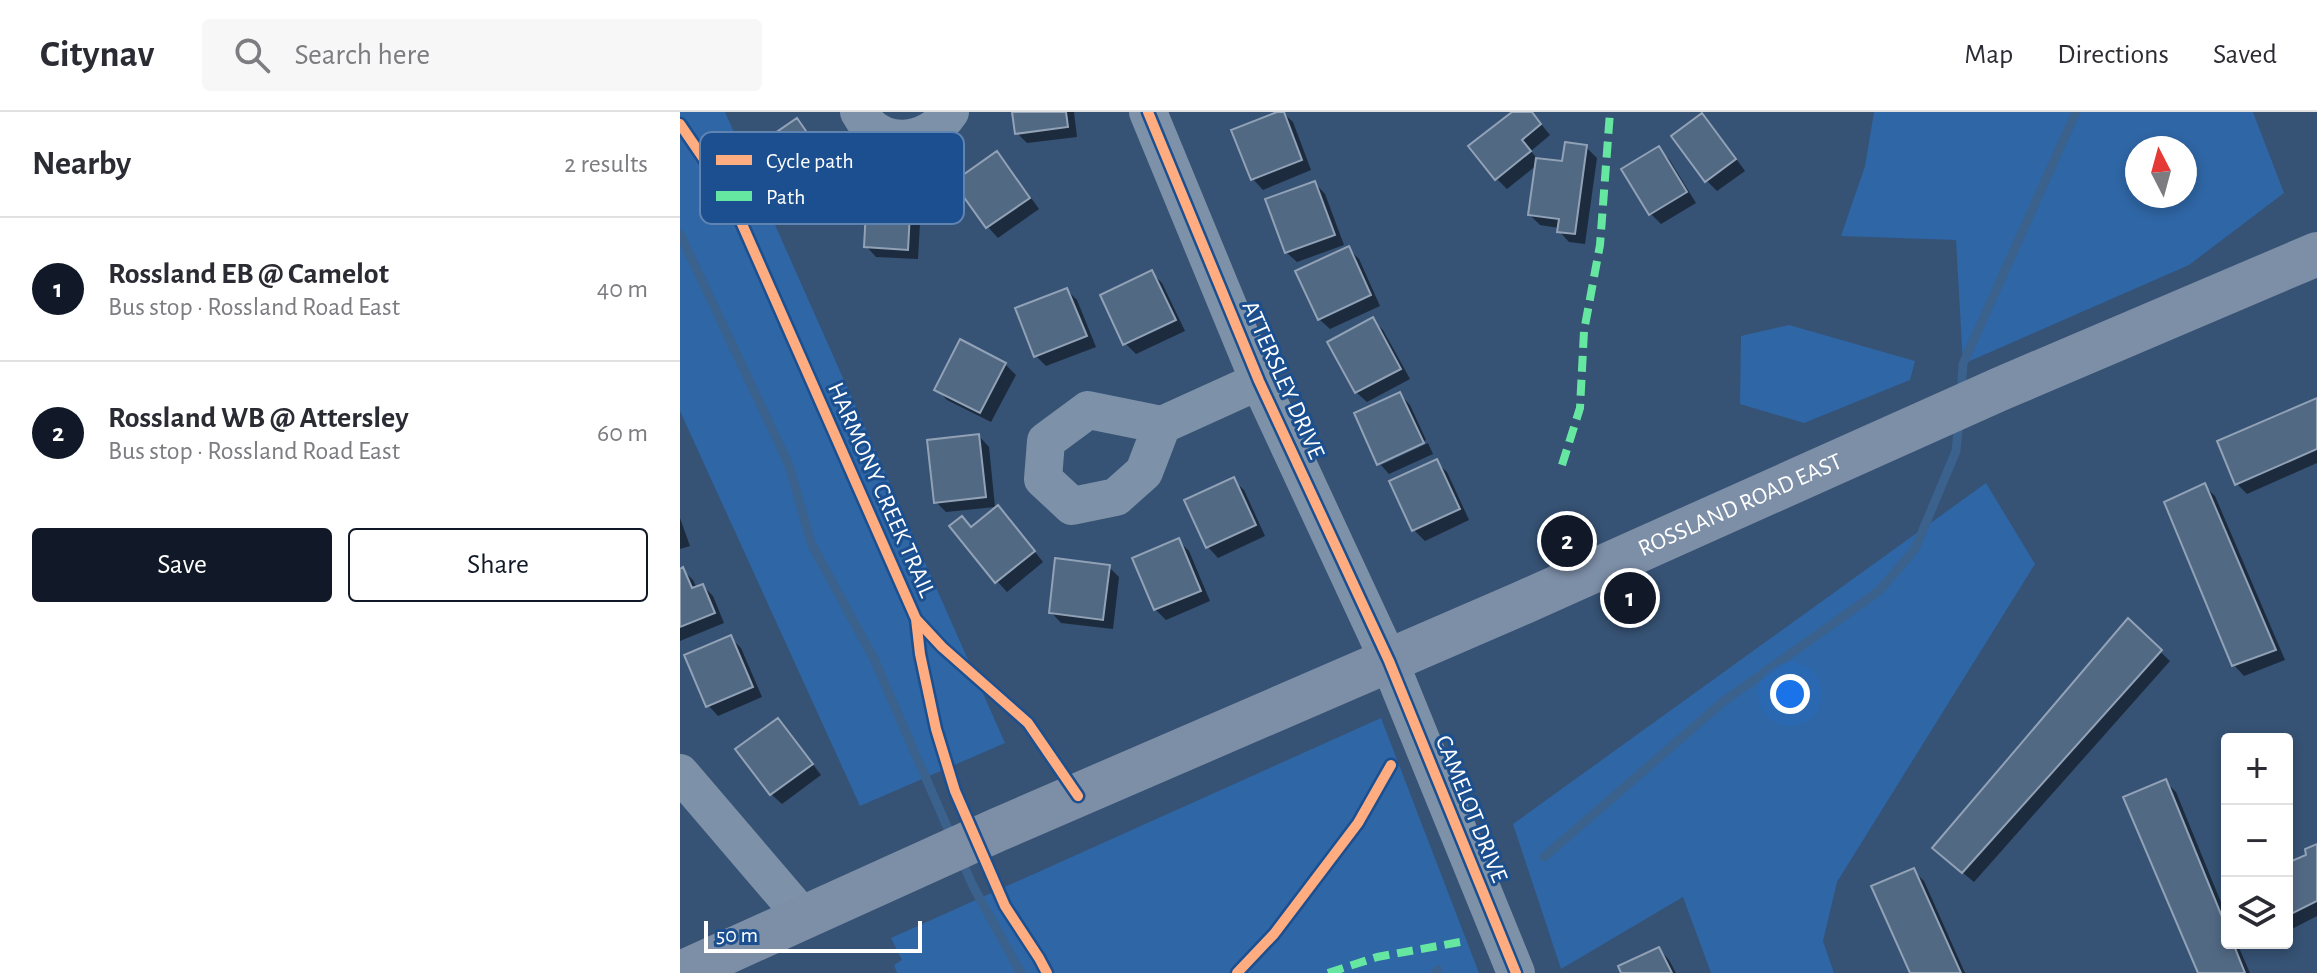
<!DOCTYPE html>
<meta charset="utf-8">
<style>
body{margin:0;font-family:"Alegreya Sans",sans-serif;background:#f7f7f7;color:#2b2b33}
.controls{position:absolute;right:24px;bottom:24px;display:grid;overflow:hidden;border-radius:8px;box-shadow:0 4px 12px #0003}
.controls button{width:72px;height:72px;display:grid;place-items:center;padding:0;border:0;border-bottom:2px solid #e1e1e2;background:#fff;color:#2b2b33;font:40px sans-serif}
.compass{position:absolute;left:1445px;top:24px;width:72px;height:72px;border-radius:50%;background:#fff;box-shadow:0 4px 12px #0003;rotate:354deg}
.scale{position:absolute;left:24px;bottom:20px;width:218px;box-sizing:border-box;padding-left:8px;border:4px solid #fff;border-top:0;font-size:22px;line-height:28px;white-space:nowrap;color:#fff;-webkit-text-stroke:6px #1b4f8f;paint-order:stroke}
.you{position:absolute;left:1110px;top:582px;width:28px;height:28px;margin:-20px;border:6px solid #fff;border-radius:50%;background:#1a73e8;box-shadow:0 0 0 12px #1a73e833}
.badge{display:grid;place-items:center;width:52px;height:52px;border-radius:50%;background:#111827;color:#fff;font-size:26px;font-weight:700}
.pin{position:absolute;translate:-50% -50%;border:4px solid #fff;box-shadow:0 2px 8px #0006}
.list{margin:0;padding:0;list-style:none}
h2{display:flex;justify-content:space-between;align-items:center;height:104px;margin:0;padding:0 32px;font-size:34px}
h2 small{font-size:26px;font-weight:400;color:#7c7c81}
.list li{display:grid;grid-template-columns:52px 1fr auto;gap:24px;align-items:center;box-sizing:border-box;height:144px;padding:0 32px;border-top:2px solid #e1e1e2}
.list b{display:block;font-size:30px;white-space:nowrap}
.list p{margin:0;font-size:26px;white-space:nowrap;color:#7c7c81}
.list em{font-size:26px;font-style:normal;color:#7c7c81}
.actions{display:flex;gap:16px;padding:24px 32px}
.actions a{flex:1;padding:18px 0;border:2px solid #111827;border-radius:8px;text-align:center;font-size:28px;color:#111827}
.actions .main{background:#111827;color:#fff}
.icon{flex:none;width:44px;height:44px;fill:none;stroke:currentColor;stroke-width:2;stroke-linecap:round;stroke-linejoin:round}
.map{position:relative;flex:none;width:1637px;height:861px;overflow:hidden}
header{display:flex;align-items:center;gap:48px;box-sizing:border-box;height:112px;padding:0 40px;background:#fff;border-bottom:2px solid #e1e1e2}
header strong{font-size:38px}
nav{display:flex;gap:44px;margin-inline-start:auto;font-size:28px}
.search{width:560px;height:72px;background:#f7f7f7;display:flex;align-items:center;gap:20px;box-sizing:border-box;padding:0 28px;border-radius:8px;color:#7c7c81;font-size:30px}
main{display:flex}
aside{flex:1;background:#fff}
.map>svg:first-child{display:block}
.green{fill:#2f66a5;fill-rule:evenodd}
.shadow{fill:#0007}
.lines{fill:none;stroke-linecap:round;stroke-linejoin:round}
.stream{stroke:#3b618d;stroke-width:9}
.building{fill:#526984;stroke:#92a2b6;stroke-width:2}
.minor{stroke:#7d92a8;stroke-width:38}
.major{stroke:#7d8ea7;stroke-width:44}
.quiet{stroke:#66e7a1;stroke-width:8;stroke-dasharray:16 8;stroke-linecap:butt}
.cycleway-casing{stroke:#1b4f8f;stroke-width:15}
.cycleway{stroke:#ffac80;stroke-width:10}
.labels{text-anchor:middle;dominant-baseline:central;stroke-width:6;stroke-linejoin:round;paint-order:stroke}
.street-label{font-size:24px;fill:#fff;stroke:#1b4f8f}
.key{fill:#1b4f8f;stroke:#5f84b1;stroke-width:2}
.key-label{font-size:22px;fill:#fff}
</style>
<header>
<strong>Citynav</strong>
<div class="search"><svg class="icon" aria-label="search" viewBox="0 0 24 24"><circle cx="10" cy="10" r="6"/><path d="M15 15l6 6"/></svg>Search here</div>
<nav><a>Map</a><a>Directions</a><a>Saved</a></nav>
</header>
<main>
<aside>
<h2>Nearby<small>2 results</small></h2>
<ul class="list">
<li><span class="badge">1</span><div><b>Rossland EB @ Camelot</b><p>Bus stop · Rossland Road East</p></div><em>40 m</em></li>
<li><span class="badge">2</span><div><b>Rossland WB @ Attersley</b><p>Bus stop · Rossland Road East</p></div><em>60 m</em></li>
</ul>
<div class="actions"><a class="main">Save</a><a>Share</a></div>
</aside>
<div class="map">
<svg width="1637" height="861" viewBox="0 0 1637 861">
<rect width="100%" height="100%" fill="#365274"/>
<path class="green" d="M0,0h45l280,631 -145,63 -180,-395z
M1194,0h379l31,81 -95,72 -226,99 -7,-124 -115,-4 24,-70zM1457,36h48v48h-48z
M1109,213l126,36 -5,19 -106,43 -64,-19 1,-68z
M1306,371l49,81 -198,318 -14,59 11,32h-123l-28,-76 -122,72 -48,-145z
M701,606l98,255h-582l-3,-8 8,-5 -11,-22z"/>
<path class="shadow" d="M334,0h60l3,25 -50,6 -10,-10z
M602,0l11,10 18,48 -48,20 -10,-11z
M835,0h16l19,23 -19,16 7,9 26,3 22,-16 11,11 -12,86 -16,-2 -10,-11v-3l-19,-3 -10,-10 7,-50 -30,24 -10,-10z
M1022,4l10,10 33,45 -28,20 -10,-10 -33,-45z
M117,8l10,11 37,53 -34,24 -10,-10z
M979,37l10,10 27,44 -35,21 -10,-10z
M317,42l10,10 32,45 -41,29 -10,-11 -32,-44z
M635,71l10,11 19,51 -47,17 -11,-10z
M230,83l11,11 -3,53 -42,-2 -10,-11z
M669,137l10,10 21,47 -50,23 -11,-10z
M472,161l10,10 23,48 -49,23 -11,-11z
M387,178l10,10 19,47 -50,19 -10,-10z
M693,208l10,10 27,49 -43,23 -11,-10z
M325,252l11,11 -25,47 -44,-22 -10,-11z
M720,282l10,11 16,35 -46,21v4l-1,-2z
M1637,288v63l-70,31 -11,-11z
M299,324l10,11 6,60 -49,5 -10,-10z
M748,331l5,11 -44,20 -8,-9z
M756,350l11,10 22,48 -44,21 -11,-11 -22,-48z
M553,368l11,10 21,46 -47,22 -10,-11z
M1525,374l10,10 70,164 -41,16 -10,-11 -68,-162z
M0,406l10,28 -10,3z
M328,406l35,44 -36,30 -10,-11 -25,-52z
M499,429l10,10 21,50 -44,19 -11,-11z
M429,455l10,10 -6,52 -52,-6 -10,-11z
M3,458l10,10 4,8 6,-2 10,10 11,27 -44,18v-70z
M1448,509l42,40 -196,221 -29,-24z
M51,526l10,10 21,49 -44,19 -10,-11z
M98,608l10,11 33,44 -39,29 -11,-10z
M1486,670l10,10 51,125v26h10l13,30h-50z
M1637,734v70l-27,14 -3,-3v-62l21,-9z
M1233,758l11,11 41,92h-53z
M979,837l10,11 7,13h-53z"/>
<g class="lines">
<path class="stream" d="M0,122l109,231 22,78 63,116 78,179
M1281,282l2,-30 113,-252
M864,745l180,-156 155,-110 36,-42 41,-98 3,-30
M281,747l12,27 48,87
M755,861l3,-3"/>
</g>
<path class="building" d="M332,0h54l2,15 -53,7z
M597,0h7l18,48 -51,20 -20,-50z
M832,0h20l9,12 -19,16 9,11 -36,29 -27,-34z
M1022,1l34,46 -31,23 -34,-46z
M117,6l38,55 -37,26 -39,-55z
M885,30l22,3 -12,89 -18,-2 2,-13 -31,-4 8,-57 26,3z
M979,34l28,46 -38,23 -28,-46z
M317,39l33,47 -44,30 -33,-46z
M635,69l20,54 -50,18 -20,-54z
M187,79l44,3 -3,56 -44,-3z
M669,134l22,49 -53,25 -23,-49z
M472,158l24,50 -53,25 -23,-50z
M387,176l20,48 -53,21 -19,-49z
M693,205l28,52 -46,24 -28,-51z
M280,227l46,24 -26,50 -46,-23z
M720,280l24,51 -47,22 -23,-52z
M1637,286v51l-82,36 -18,-44z
M299,322l7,63 -52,6 -7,-63z
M757,347l23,50 -48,22 -23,-50z
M554,365l22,48 -50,23 -22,-48z
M1525,371l71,167 -44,16 -68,-164z
M318,393l37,46 -40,32 -46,-57 13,-10 9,11z
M499,426l22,53 -47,19 -22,-52z
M375,446l55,7 -7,55 -54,-7z
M3,455l9,21 11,-4 12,29 -35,14v-58z
M1448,506l34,32 -200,223 -30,-25z
M51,523l22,52 -47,20 -22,-52z
M98,606l35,46 -43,31 -35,-46z
M1486,667l61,150v14h6l12,30h-47l-75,-176z
M1637,732v57l-30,15v-53l19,-8 -1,-6z
M1234,756l47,105h-51l-39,-87z
M979,835l13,26h-51l-3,-7z"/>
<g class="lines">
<path class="minor" d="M179,0c20,38 69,33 91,0
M468,0l111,269 130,280 127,312
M482,313l-18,47 -28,25 -44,9 -29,-27 3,-38 42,-31 74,15 97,-44
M0,661l124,145"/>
<path class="major" id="s1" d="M1,861l316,-143 525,-227 478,-214 317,-135"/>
<path class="quiet" d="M882,353l18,-57 4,-77 16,-86 10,-133
M648,861l49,-16 83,-15"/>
<g class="cycleway-casing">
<path id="cycleway" d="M468,0l111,269 130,280 127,312
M0,12l51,75 185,420 4,35 16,75 19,62 50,115 34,52 8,15
M236,507l26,28 86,76 50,73
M557,861l37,-39 84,-111 33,-58"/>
</g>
<use href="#cycleway" class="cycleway"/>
</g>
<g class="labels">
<g class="street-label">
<text transform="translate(603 268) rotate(66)">ATTERSLEY DRIVE</text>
<text transform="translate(201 378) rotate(66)">HARMONY CREEK TRAIL</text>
<text stroke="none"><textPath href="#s1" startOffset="1158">ROSSLAND ROAD EAST</textPath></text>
<text transform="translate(791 697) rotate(68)">CAMELOT DRIVE</text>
</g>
</g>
<rect x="20" y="20" width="264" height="92" rx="12" class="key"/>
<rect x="36" y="43" width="36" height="10" fill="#ffac80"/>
<rect x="36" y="79" width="36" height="10" fill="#66e7a1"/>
<g class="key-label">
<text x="86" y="56">Cycle path</text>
<text x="86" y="92">Path</text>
</g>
</svg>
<div class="controls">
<button>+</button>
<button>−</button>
<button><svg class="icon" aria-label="layers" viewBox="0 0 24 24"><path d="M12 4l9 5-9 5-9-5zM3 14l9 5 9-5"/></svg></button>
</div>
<svg class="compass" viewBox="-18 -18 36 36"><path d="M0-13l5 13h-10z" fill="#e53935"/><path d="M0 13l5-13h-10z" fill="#7c7c81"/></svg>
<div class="scale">50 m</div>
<div class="you"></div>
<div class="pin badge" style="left:950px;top:486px">1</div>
<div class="pin badge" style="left:887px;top:429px">2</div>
</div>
</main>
